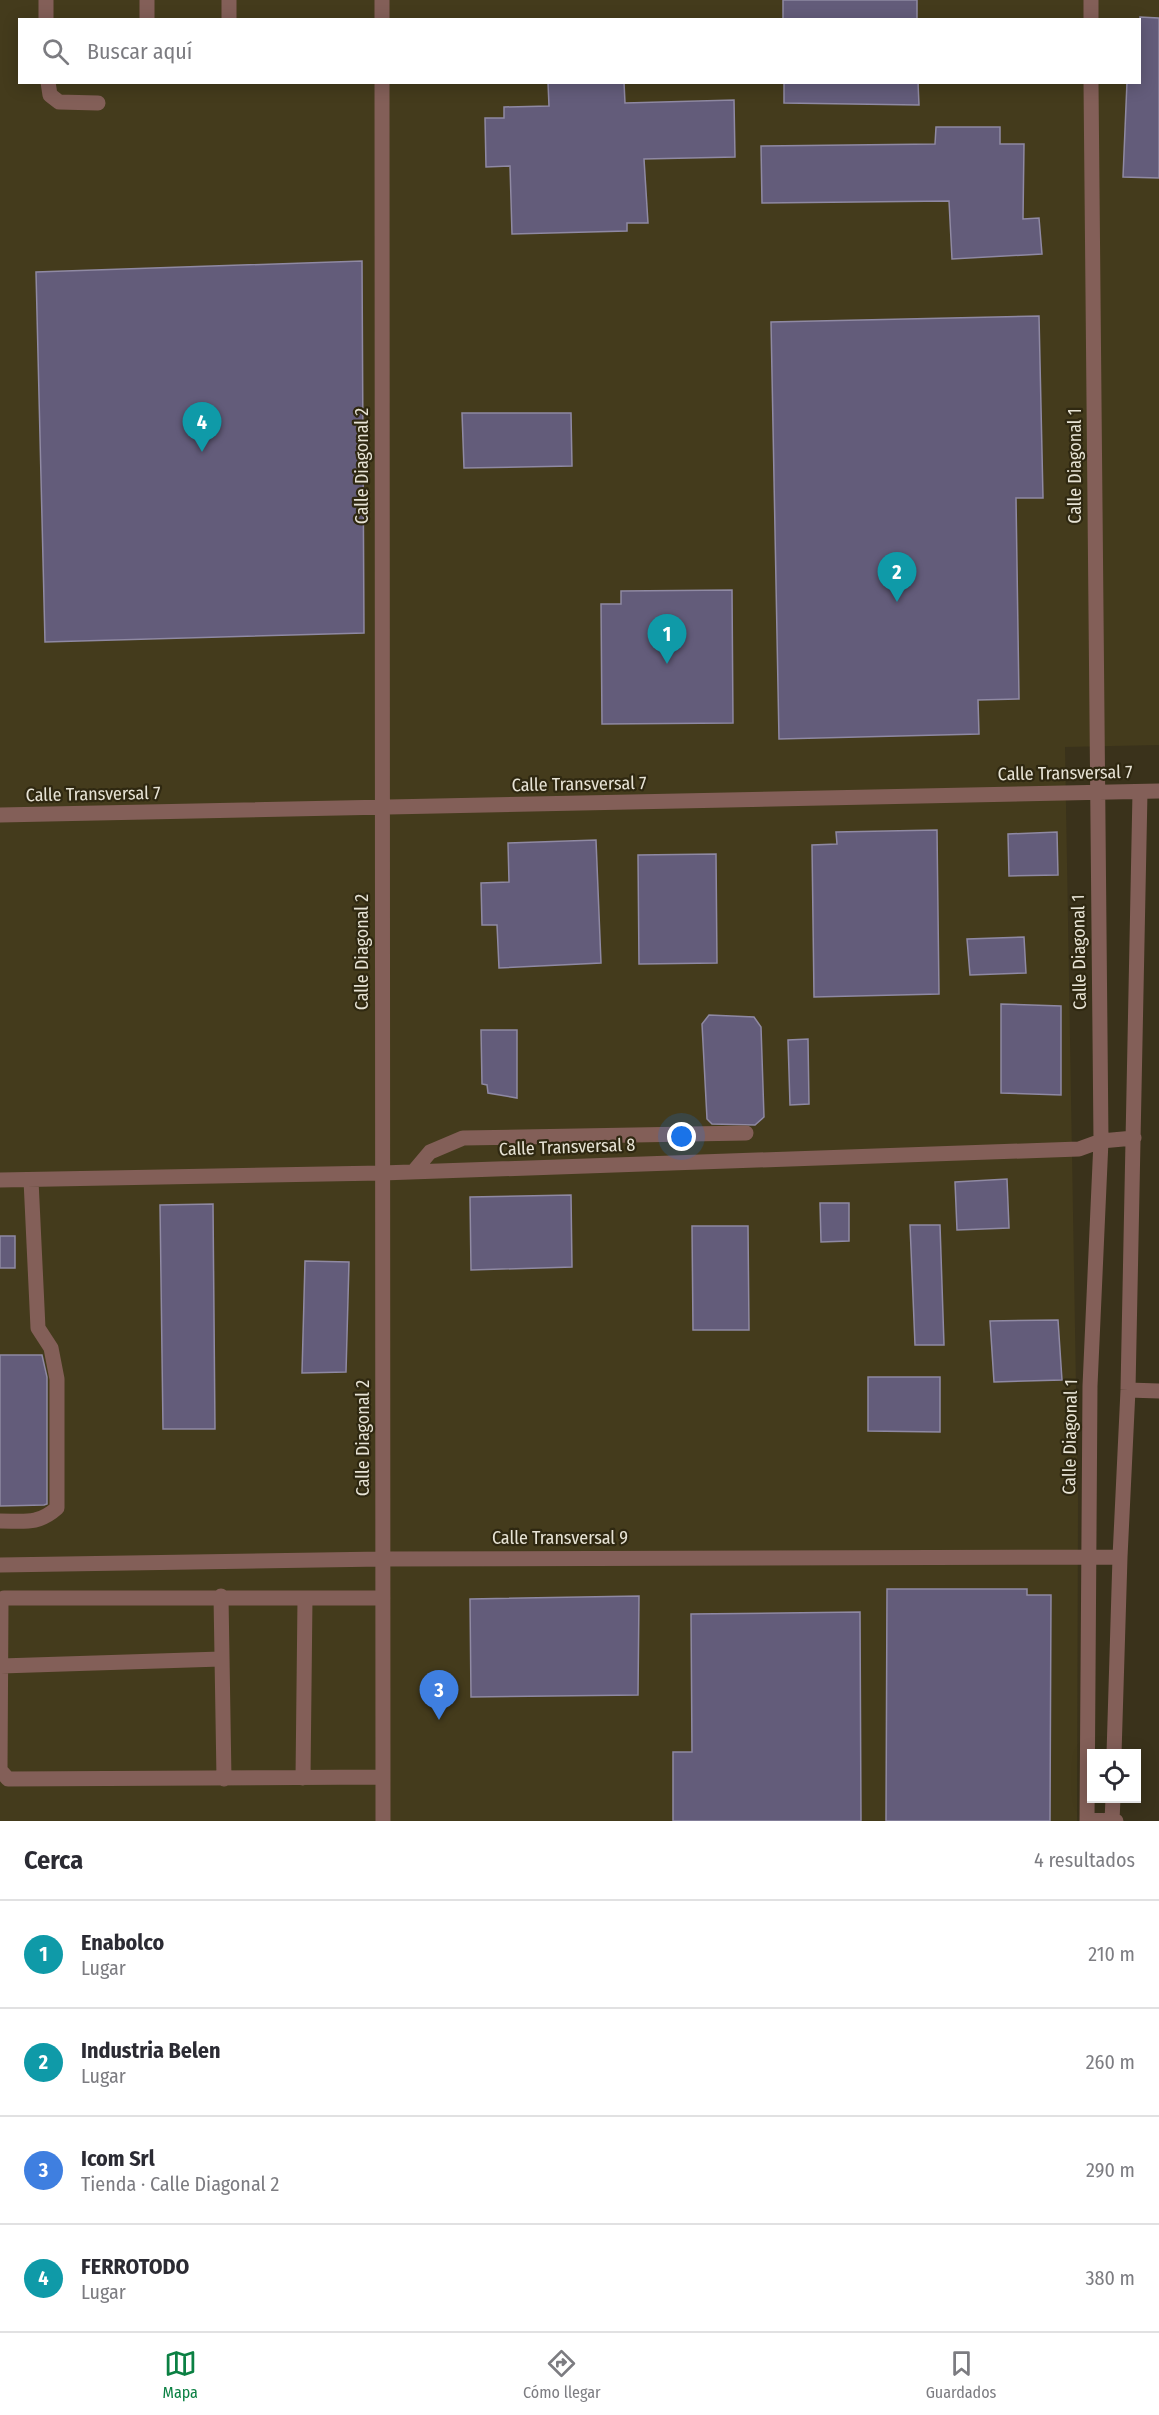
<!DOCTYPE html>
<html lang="es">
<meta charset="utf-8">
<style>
body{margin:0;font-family:"Fira Sans Condensed",sans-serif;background:#f2f2f3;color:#2b2b33}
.controls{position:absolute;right:18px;bottom:18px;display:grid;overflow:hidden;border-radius:0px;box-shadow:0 3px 15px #0003}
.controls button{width:54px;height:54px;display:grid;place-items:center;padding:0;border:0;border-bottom:2px solid #e1e1e2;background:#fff;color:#2b2b33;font:30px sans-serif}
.you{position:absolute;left:682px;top:1137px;width:21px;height:21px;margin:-15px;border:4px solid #fff;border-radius:50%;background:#1a73e8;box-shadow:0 0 0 9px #1a73e833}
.badge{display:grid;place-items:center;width:39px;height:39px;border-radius:50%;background:#0b8043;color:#fff;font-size:20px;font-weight:700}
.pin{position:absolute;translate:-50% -50px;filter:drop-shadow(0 2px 3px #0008)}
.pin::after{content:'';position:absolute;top:32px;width:21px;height:18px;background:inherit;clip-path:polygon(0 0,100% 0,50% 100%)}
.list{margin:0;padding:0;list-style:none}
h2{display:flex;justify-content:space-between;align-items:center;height:78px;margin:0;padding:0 24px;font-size:26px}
h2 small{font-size:20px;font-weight:400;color:#7c7c81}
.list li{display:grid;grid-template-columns:39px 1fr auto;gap:18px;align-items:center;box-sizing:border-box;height:108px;padding:0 24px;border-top:2px solid #e1e1e2}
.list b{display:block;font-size:22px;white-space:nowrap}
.list p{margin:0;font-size:20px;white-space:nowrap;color:#7c7c81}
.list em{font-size:20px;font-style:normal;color:#7c7c81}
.icon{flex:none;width:33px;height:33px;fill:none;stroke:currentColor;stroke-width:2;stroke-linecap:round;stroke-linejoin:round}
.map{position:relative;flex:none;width:1159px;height:1821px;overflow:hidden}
.search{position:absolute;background:#fff;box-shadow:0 3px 15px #0003;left:18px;right:18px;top:18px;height:66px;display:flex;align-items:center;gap:15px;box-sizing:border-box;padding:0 21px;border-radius:0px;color:#7c7c81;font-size:22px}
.sheet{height:510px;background:#fff}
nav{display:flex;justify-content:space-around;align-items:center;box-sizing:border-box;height:84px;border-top:2px solid #e1e1e2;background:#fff;font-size:16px;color:#7c7c81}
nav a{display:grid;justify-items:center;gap:3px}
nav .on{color:#0b8043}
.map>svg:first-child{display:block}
.built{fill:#443b1c;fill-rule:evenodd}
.building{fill:#635c7a;stroke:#8f89a3;stroke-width:1.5}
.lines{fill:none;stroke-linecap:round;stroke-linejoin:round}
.minor{stroke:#835f58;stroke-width:15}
.labels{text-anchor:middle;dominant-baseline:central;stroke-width:4.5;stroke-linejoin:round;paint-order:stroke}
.street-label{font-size:18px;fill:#e7e3d5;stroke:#2f2811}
</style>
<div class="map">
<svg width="1159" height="1821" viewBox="0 0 1159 1821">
<rect width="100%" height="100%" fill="#3a321b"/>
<path class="built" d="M0,0h1159v745l-94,2 13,756 -1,318h-1077zM20,20h1120v62h-1120z"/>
<path class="building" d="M783,0h134v20h-134z
M1140,17l19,1v160l-36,-1 4,-95h13z
M624,82l1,21 109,-3 1,57 -91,2 4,64h-21v8l-115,3 -2,-68 -24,1 -1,-49h19v-11l45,-1 -1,-23z
M784,82h134l1,23 -135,-2z
M936,127h64v17h24l-1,75 16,-1 3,36 -90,5 -3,-58 -187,2 -1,-57 174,-2z
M362,261l2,372 -319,9 -9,-370z
M1039,316l4,182h-27l3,201 -41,1 1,34 -200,5 -8,-417z
M462,413h109l1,53 -108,2z
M732,590l1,133 -131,1 -1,-120h20v-13z
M937,830l2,164 -125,3 -2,-152 25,-1 -1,-12z
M1057,832l1,43 -49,1 -1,-42z
M596,840l5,123 -102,5 -2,-43h-15l-1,-42 28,-1 -1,-39z
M716,854l1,109 -78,1 -1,-109z
M1024,937l2,36 -56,2 -3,-36z
M1001,1004l60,2v89l-60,-2z
M709,1015l45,2 7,10 3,90 -9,8 -43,-1 -5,-5 -5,-95z
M481,1030h36v68l-29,-5 -1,-8 -5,-1z
M808,1039l1,65 -19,1 -2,-65z
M1007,1179l2,49 -52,2 -2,-48z
M571,1195l1,72 -101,3 -1,-73z
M820,1203h29v38l-28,1z
M213,1204l2,225h-52l-3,-224z
M910,1225h30l4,120h-29z
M692,1226h56l1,104h-56z
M0,1236h15v32h-15z
M305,1261l44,1 -3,110 -44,1z
M1058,1320l4,60 -68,2 -4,-61z
M0,1355h42l5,22v127l-3,1 -44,1z
M868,1377h72v55l-72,-1z
M887,1589h140v6h24l-1,226h-164z
M639,1596l-1,99 -167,2 -1,-98z
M860,1612l1,209h-188v-69h19l-1,-138z"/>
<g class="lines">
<path class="minor" d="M46,0v20
M229,0v20
M382,0v20
M1091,0v20
M147,20v-20
M48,82l2,13 9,7 39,1
M382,82l1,1739
M0,815l1159,-24
M414,1171l16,-19 33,-14 283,-5
M0,1180l382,-7 697,-24 22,-8 33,-3
M1128,1390l31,1
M0,1521c24,0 38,4 57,-13v-129l-6,-31 -13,-20 -7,-148
M0,1565l383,-6 737,-2
M221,1596l3,183
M1,1666l220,-7
M1114,1754l6,-197 8,-167 12,-598
M383,1777l-375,2 -8,-9 1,-167 3,-5h379
M303,1778l2,-180
M1087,1820l29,1
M1087,1821l3,-435 11,-245 -10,-1059
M1112,1821l1,-23"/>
</g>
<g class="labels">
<g class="street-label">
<text transform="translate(362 466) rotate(-90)">Calle Diagonal 2</text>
<text transform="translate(1075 466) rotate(-90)">Calle Diagonal 1</text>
<text transform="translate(1065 773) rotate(-1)">Calle Transversal 7</text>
<text transform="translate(579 784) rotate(-1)">Calle Transversal 7</text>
<text transform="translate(93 794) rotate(-1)">Calle Transversal 7</text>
<text transform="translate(362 952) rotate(-90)">Calle Diagonal 2</text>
<text transform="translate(1079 952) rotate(-91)">Calle Diagonal 1</text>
<text transform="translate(567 1147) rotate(-2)">Calle Transversal 8</text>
<text transform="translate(1070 1437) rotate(-89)">Calle Diagonal 1</text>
<text transform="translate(363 1438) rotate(-90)">Calle Diagonal 2</text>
<text x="560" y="1538">Calle Transversal 9</text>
</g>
</g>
</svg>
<div class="controls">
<button><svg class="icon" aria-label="locate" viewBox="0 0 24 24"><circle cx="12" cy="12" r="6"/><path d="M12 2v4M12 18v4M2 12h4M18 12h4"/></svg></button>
</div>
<div class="you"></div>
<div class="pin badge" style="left:667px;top:664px;background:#0f9aa8">1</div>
<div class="pin badge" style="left:897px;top:602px;background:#0f9aa8">2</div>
<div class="pin badge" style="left:439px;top:1720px;background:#3f7fe0">3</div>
<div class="pin badge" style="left:202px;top:452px;background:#0f9aa8">4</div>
<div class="search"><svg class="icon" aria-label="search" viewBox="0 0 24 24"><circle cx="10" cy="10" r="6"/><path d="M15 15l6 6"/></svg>Buscar aquí</div>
</div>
<section class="sheet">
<h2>Cerca<small>4 resultados</small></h2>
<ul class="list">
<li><span class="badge" style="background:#0f9aa8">1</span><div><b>Enabolco</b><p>Lugar</p></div><em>210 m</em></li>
<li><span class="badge" style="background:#0f9aa8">2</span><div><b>Industria Belen</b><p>Lugar</p></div><em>260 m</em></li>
<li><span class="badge" style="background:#3f7fe0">3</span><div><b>Icom Srl</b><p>Tienda · Calle Diagonal 2</p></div><em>290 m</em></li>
<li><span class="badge" style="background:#0f9aa8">4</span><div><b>FERROTODO</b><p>Lugar</p></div><em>380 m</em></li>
</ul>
</section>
<nav>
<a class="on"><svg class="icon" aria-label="map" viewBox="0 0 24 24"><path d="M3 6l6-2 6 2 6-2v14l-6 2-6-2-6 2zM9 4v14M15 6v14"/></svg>Mapa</a>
<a><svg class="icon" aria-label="directions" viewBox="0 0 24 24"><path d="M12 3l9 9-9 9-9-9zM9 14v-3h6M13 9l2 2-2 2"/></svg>Cómo llegar</a>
<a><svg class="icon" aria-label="saved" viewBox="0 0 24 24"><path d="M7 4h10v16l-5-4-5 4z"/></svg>Guardados</a>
</nav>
